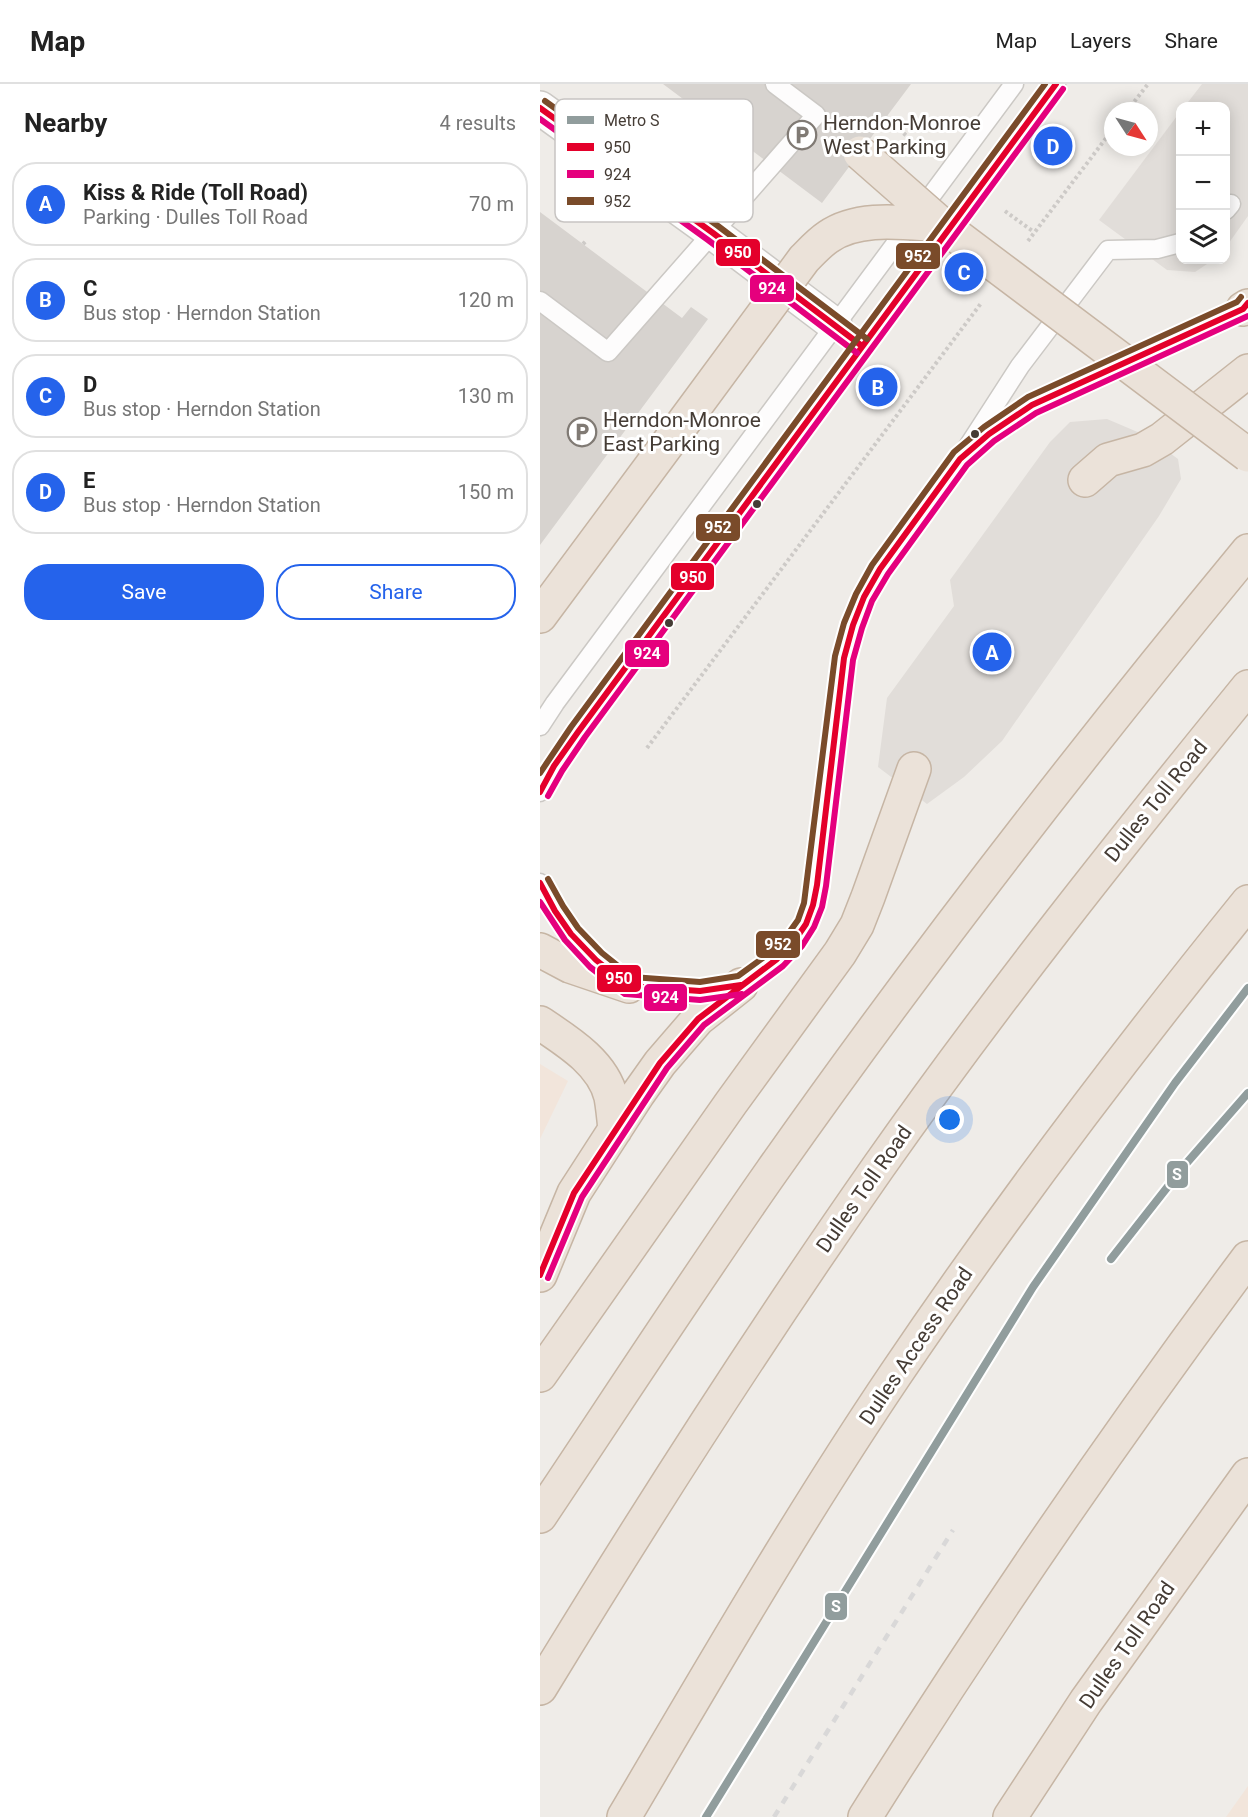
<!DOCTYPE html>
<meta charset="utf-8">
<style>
body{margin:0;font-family:Roboto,sans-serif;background:#f2f2f2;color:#222}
.controls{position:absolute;right:18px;top:18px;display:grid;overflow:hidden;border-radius:12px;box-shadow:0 3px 15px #0003}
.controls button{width:54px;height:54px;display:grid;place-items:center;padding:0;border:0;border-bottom:2px solid #e0e0e0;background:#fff;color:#222;font:30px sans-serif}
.compass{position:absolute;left:564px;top:18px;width:54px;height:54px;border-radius:50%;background:#fff;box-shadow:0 3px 15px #0003;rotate:126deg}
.you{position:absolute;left:410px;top:1036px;width:21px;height:21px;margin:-15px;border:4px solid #fff;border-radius:50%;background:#1a73e8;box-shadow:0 0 0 9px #1a73e833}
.badge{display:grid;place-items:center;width:39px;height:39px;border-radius:50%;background:#2563eb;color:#fff;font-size:20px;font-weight:700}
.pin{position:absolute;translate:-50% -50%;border:3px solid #fff;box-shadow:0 2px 6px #0006}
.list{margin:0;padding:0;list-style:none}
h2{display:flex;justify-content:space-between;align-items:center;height:78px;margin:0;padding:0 24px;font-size:26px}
h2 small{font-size:20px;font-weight:400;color:#767676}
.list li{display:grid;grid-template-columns:39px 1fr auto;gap:18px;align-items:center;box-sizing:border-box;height:84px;margin:0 12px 12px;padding:0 12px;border:2px solid #e0e0e0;border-radius:24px}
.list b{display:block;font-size:22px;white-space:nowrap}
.list p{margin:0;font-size:20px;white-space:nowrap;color:#767676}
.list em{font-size:20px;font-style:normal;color:#767676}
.actions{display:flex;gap:12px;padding:18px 24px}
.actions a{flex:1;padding:14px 0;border:2px solid #2563eb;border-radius:24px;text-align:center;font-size:21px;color:#2563eb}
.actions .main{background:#2563eb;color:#fff}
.icon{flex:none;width:33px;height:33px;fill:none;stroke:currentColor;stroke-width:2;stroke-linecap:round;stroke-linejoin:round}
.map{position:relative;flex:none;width:708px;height:1733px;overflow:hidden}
header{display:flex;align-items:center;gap:36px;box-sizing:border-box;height:84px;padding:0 30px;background:#fff;border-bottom:2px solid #e0e0e0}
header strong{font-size:28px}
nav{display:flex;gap:33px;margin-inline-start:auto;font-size:21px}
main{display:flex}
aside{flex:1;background:#fff}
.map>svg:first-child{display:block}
.commercial{fill:#f2e5db}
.parking{fill:#e1ddd9}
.building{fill:#d7d3cf}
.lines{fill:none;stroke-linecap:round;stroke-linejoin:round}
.lane-casing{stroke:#cbc8c4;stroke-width:21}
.street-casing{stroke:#cbc8c4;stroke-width:36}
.highway-casing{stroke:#c6b5a4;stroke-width:36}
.path{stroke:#cdcac7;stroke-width:4;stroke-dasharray:3 3;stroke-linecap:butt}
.lane{stroke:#fdfcfc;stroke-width:18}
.street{stroke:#fdfcfc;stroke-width:33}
.highway{stroke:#ebe2d9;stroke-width:33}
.rail{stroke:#d9d8d8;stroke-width:4.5;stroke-dasharray:8 8;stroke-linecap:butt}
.highway-bridge-casing{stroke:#c6b5a4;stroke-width:36;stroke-linecap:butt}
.highway-bridge{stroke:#ebe2d9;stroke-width:33}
.bus-1-casing{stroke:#fff;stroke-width:10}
.bus-2-casing{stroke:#fff;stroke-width:10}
.bus-3-casing{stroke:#fff;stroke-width:10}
.bus-1{stroke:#e4002b;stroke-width:6}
.bus-2{stroke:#e5007d;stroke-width:6}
.bus-3{stroke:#7a4b2a;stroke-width:6}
.metro-1-casing{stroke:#fff;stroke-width:12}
.metro-1{stroke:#919d9d;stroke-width:8}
.bus-dot{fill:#453c35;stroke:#fff;stroke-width:2}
.labels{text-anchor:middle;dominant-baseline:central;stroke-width:6;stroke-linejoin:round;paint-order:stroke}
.poi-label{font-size:21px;fill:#453c35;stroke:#fff;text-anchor:start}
.street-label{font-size:21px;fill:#453c35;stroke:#fff}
.key{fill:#fff;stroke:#c7c4c2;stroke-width:1.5}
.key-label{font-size:16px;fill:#453c35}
.line-badge{stroke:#fff;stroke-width:2}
.badge-label{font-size:16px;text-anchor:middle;font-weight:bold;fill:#fff}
</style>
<header>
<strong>Map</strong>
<nav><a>Map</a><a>Layers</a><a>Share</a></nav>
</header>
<main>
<aside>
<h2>Nearby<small>4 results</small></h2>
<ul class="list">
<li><span class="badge">A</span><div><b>Kiss &amp; Ride (Toll Road)</b><p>Parking · Dulles Toll Road</p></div><em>70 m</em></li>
<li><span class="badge">B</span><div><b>C</b><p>Bus stop · Herndon Station</p></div><em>120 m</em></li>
<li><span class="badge">C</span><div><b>D</b><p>Bus stop · Herndon Station</p></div><em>130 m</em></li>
<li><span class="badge">D</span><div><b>E</b><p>Bus stop · Herndon Station</p></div><em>150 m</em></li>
</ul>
<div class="actions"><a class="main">Save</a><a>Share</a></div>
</aside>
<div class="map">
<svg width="708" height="1733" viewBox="0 0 708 1733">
<rect width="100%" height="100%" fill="#efece8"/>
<path class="commercial" d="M0,980l28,17 -28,58z
M708,1702v31h-22z"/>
<path class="parking" d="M662,0h46v132l-22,31v-141h-41z
M640,28v148h33l-18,12 -28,-2 -68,-50z
M567,335l40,17 31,23 3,20 -22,37 -157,225 -38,36 -37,27 -49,-37 9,-69 67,-92 -4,-26 100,-138 20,-20z"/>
<path class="building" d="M123,0h248l-89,119z
M0,128l142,106 9,-11 17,12 -168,226z"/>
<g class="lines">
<g class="lane-casing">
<path id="lane" d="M686,126l5,-6
M0,217l68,51 208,-237 -41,-31
M435,362l14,-12 43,-29 211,-96 4,-5
M0,642l15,-23 459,-619
M0,708l14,-26 24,-34 478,-648
M0,799l15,28 16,23 25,26 33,26 71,5 41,-6 36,-26 18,-19 11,-16 7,-19 31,-247 9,-33 11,-28 16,-28 80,-110 60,-93 88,-116 49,-1 23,-6"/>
</g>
<g class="street-casing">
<path id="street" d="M0,24l173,125 122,92"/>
</g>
<g class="highway-casing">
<path id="highway" d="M703,225l5,-3
M545,396l23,-20 35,-10 19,-11 86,-68
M0,532l132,-178
M0,866l30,16 59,20
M0,939c27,18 63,40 71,74 2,11 3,22 4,33
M0,1191l34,-82 64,-99 22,-31 38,-44 43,-34
M0,1291l191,-272 109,-150 17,-28 11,-28 46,-128
M0,1432c77,-115 152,-231 232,-345 150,-213 310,-419 476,-620
M0,1604c108,-177 220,-352 339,-522 116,-165 242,-323 369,-479
M84,1733c88,-149 174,-298 271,-442 110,-163 229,-320 353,-473
M325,1733c120,-191 248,-378 383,-559
M470,1733l76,-116 162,-226"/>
</g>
<path class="path" d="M587,27l21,-27
M346,33l39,36
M465,127l29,21
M488,157l85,-112
M43,160l4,-4
M107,664l335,-446"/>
<use href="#lane" class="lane"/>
<use href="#street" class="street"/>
<use href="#highway" class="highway"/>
<path class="rail" d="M234,1733l179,-287"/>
<g class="highway-bridge-casing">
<path id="highway-bridge" d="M320,69l82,72 306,230
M132,354l132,-179c7,-7 15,-16 24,-22 31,-22 78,-14 114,-12"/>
</g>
<use href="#highway-bridge" class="highway-bridge"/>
<g class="bus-1-casing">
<path id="bus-1" d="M0,24l173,125 149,113
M0,708l14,-26 24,-34 478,-648
M0,799l15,28 16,23 25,26 33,26 71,5 41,-6
M0,1191l34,-82 86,-130 38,-44 79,-60 18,-19 11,-16 7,-19 4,-20 27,-227 9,-33 11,-28 16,-28 80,-110 29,-25 43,-29 211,-96 5,-6"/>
</g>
<g class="bus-2-casing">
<path id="bus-2" d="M0,35l168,121 149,113
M8,712l14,-25 23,-34 478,-648
M0,818l25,38 25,27 35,27 75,6 42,-6
M8,1194l34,-81 85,-129 37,-43 79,-59 19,-20 12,-19 8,-20 4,-21 27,-226 9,-32 10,-27 16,-27 79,-109 27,-24 42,-28 212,-97"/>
</g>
<g class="bus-3-casing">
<path id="bus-3" d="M5,17l173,125 149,113
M0,689l31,-46 474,-643
M8,795l15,27 15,22 24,25 30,24 68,5 38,-6 33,-24 17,-18 10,-14 6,-17 31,-247 9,-33 12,-29 16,-29 82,-113 30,-25 44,-30 209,-95 4,-5"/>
</g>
<use href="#bus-1" class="bus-1"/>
<use href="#bus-2" class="bus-2"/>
<use href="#bus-3" class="bus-3"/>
<g class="metro-1-casing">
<path id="metro-1" d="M571,1175l73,-93 64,-73
M166,1733l327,-530 142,-204 73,-95"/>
</g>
<use href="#metro-1" class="metro-1"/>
</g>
<defs>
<g id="parking-ring" transform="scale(1.5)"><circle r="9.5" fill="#fff" stroke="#807a74" stroke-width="1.5"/><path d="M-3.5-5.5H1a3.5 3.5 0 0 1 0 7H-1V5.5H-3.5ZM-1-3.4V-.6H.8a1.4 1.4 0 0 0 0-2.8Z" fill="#807a74"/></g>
</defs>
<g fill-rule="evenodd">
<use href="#parking-ring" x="262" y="51"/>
<use href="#parking-ring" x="42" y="348"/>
</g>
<g class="bus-dot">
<circle cx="435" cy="350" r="5"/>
<circle cx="217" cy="420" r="5"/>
<circle cx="129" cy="539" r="5"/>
</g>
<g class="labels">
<g class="poi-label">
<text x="283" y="39">Herndon-Monroe<tspan x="283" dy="24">West Parking</tspan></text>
<text x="63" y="336">Herndon-Monroe<tspan x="63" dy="24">East Parking</tspan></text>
</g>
<g class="street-label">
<text transform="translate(616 717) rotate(-51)">Dulles Toll Road</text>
<text transform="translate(324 1105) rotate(-55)">Dulles Toll Road</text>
<text transform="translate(376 1262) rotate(-56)">Dulles Access Road</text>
<text transform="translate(587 1561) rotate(-55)">Dulles Toll Road</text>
</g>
</g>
<rect x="15" y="15" width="198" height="123" rx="9" class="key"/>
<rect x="27" y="32" width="27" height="8" fill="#919d9d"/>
<rect x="27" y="59" width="27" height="8" fill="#e4002b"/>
<rect x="27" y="86" width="27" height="8" fill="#e5007d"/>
<rect x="27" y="113" width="27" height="8" fill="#7a4b2a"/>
<g class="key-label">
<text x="64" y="42">Metro S</text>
<text x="64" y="69">950</text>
<text x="64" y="96">924</text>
<text x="64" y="123">952</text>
</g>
<g class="line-badge">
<rect x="175" y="154" width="46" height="29" rx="6" fill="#e4002b"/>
<rect x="355" y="158" width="46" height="28" rx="6" fill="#7a4b2a"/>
<rect x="209" y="190" width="46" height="29" rx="6" fill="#e5007d"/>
<rect x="155" y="429" width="46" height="29" rx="6" fill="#7a4b2a"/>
<rect x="130" y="478" width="45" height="29" rx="6" fill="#e4002b"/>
<rect x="84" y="555" width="46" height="29" rx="6" fill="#e5007d"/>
<rect x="215" y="846" width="46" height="29" rx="6" fill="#7a4b2a"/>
<rect x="56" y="880" width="46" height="29" rx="6" fill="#e4002b"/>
<rect x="103" y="899" width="45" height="29" rx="6" fill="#e5007d"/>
<rect x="626" y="1076" width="23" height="29" rx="6" fill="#919d9d"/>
<rect x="284" y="1508" width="24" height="29" rx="6" fill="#919d9d"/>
</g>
<g class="badge-label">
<text x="198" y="174">950</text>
<text x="378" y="178">952</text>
<text x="232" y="210">924</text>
<text x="178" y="449">952</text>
<text x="153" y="499">950</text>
<text x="107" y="575">924</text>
<text x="238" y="866">952</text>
<text x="79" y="900">950</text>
<text x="125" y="919">924</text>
<text x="637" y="1096">S</text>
<text x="296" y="1528">S</text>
</g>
</svg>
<div class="controls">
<button>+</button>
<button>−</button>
<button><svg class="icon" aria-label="layers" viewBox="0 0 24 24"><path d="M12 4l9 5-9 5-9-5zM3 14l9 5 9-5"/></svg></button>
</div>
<svg class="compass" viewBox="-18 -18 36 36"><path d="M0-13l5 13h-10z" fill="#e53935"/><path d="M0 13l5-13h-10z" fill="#767676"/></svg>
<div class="you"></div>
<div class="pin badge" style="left:452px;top:568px">A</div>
<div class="pin badge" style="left:338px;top:303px">B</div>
<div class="pin badge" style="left:424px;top:188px">C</div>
<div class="pin badge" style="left:513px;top:62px">D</div>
</div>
</main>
